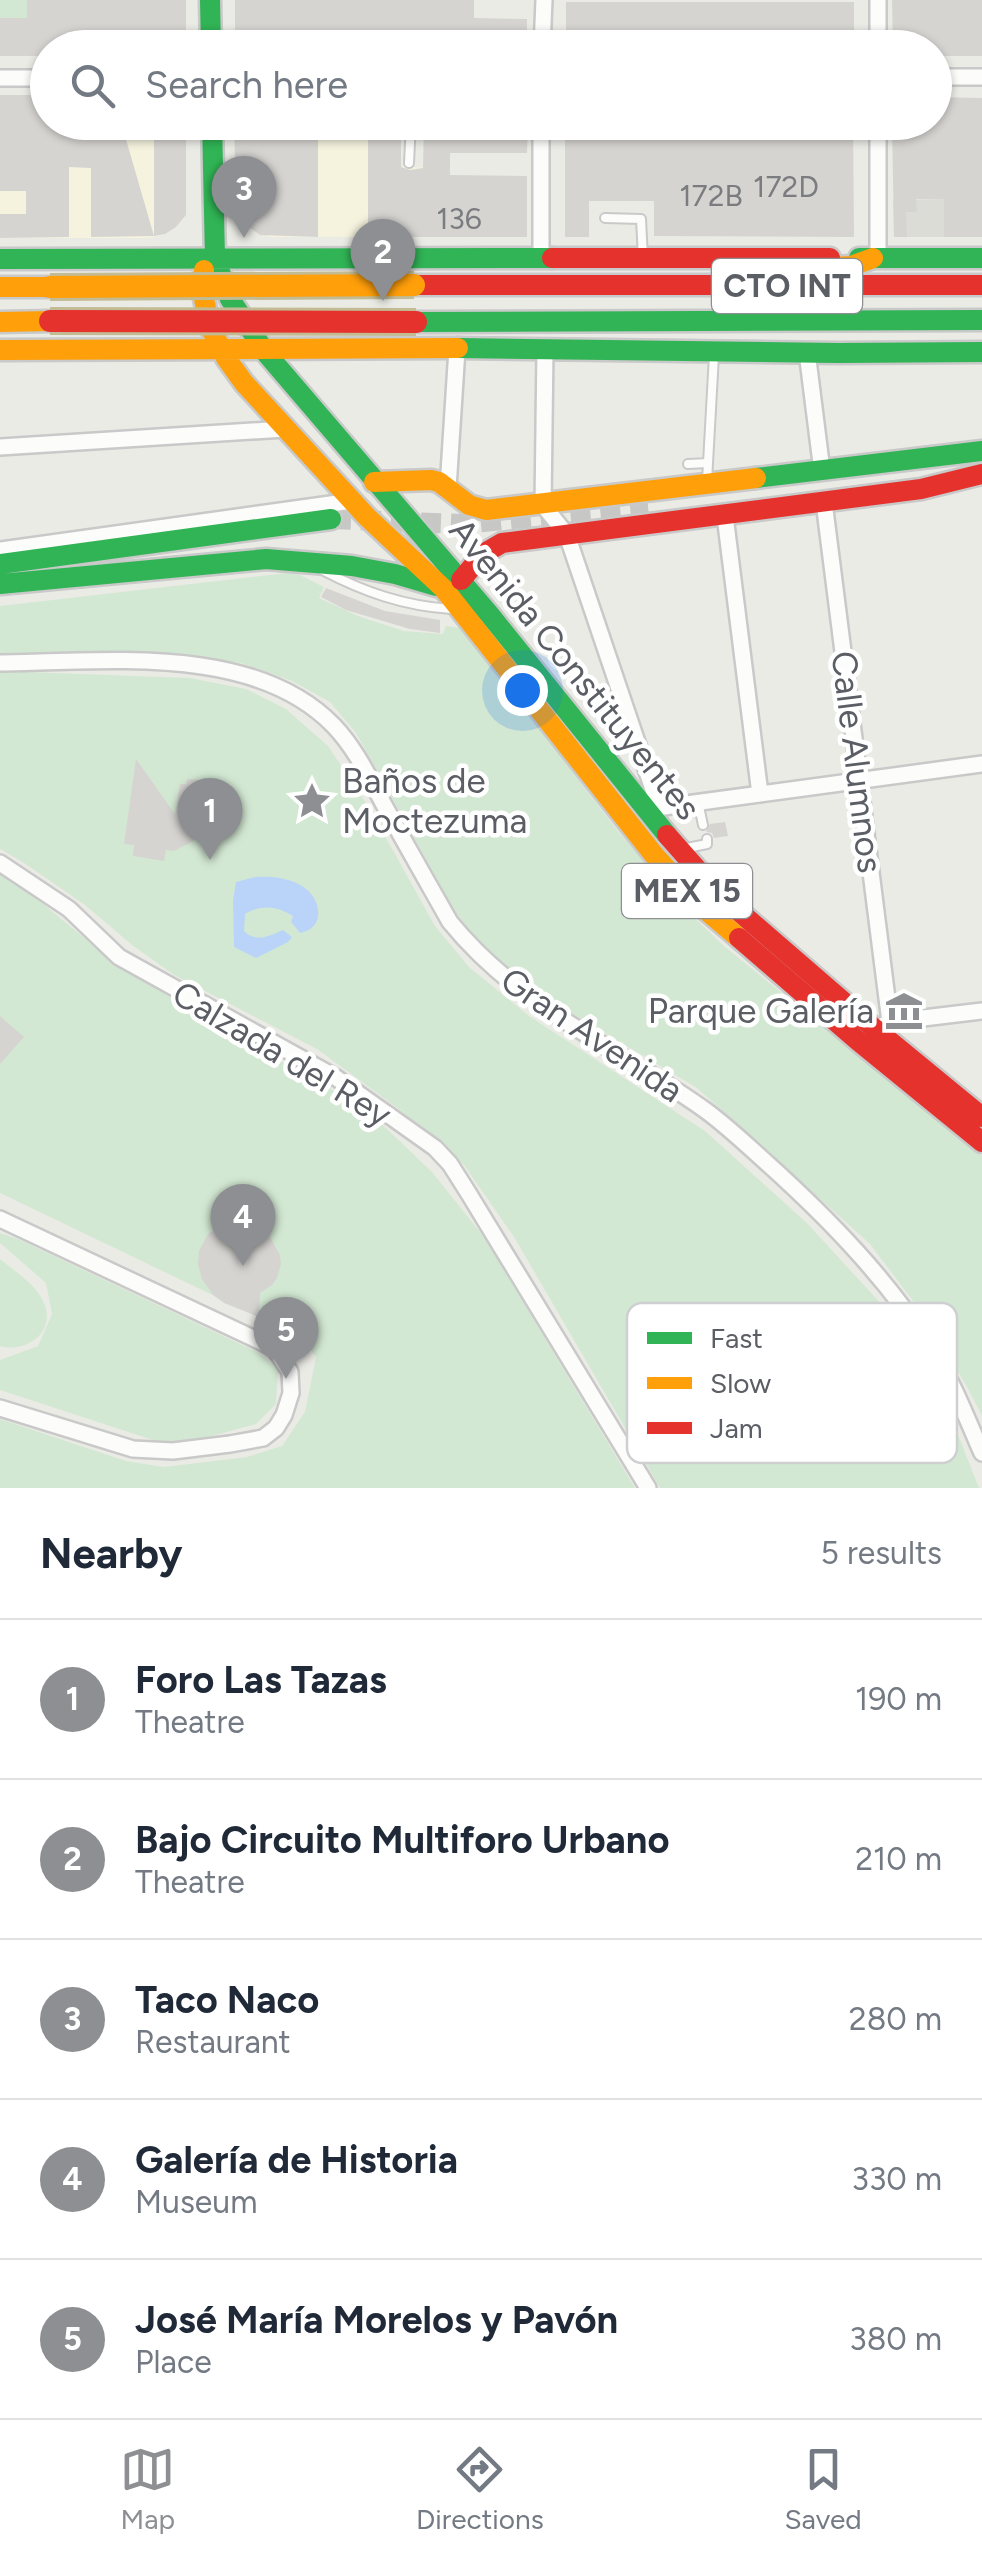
<!DOCTYPE html>
<meta charset="utf-8">
<style>
body{margin:0;font-family:Figtree,sans-serif;background:#f2f2f3;color:#1f2937}
.you{position:absolute;left:522px;top:690px;width:35px;height:35px;margin:-25px;border:8px solid #fff;border-radius:50%;background:#1a73e8;box-shadow:0 0 0 15px #1a73e833}
.badge{display:grid;place-items:center;width:65px;height:65px;border-radius:50%;background:#8d8f92;color:#fff;font-size:32px;font-weight:700}
.pin{position:absolute;translate:-50% -82px;filter:drop-shadow(0 2px 5px #0008)}
.pin::after{content:'';position:absolute;top:52px;width:35px;height:30px;background:inherit;clip-path:polygon(0 0,100% 0,50% 100%)}
.list{margin:0;padding:0;list-style:none}
h2{display:flex;justify-content:space-between;align-items:center;height:130px;margin:0;padding:0 40px;font-size:42px}
h2 small{font-size:32px;font-weight:400;color:#747a83}
.list li{display:grid;grid-template-columns:65px 1fr auto;gap:30px;align-items:center;box-sizing:border-box;height:160px;padding:0 40px;border-top:2px solid #e0e1e3}
.list b{display:block;font-size:38px;white-space:nowrap}
.list p{margin:0;font-size:32px;white-space:nowrap;color:#747a83}
.list em{font-size:32px;font-style:normal;color:#747a83}
.icon{flex:none;width:55px;height:55px;fill:none;stroke:currentColor;stroke-width:2;stroke-linecap:round;stroke-linejoin:round}
.map{position:relative;flex:none;width:982px;height:1488px;overflow:hidden}
.search{position:absolute;background:#fff;box-shadow:0 2px 8px #0004;left:30px;right:30px;top:30px;height:110px;display:flex;align-items:center;gap:25px;box-sizing:border-box;padding:0 35px;border-radius:55px;color:#747a83;font-size:38px}
.sheet{height:930px;background:#fff}
nav{display:flex;justify-content:space-around;align-items:center;box-sizing:border-box;height:140px;border-top:2px solid #e0e1e3;background:#fff;font-size:28px;color:#747a83}
nav a{display:grid;justify-items:center;gap:5px}
nav .on{color:#8d8f92}
.map>svg:first-child{display:block}
.commercial{fill:#f5f3de}
.industrial{fill:#dcdcd7}
.green{fill:#d3e8d3}
.water{fill:#b9d4f8}
.building{fill:#d5d4d1}
.lines{fill:none;stroke-linecap:round;stroke-linejoin:round}
.secondary-tunnel{stroke:#c7c8c6;stroke-width:20;stroke-dasharray:20 10;stroke-linecap:butt}
.lane-casing{stroke:#c8c9c8;stroke-width:12}
.street-casing{stroke:#c8c9c8;stroke-width:20}
.fast-casing{stroke:#c8c9c8;stroke-width:25}
.slow-casing{stroke:#c8c9c8;stroke-width:25}
.jam-casing{stroke:#c8c9c8;stroke-width:25}
.lane{stroke:#fcfcfb;stroke-width:8}
.street{stroke:#fcfcfb;stroke-width:15}
.fast{stroke:#30b455;stroke-width:20}
.slow{stroke:#ff9f0a;stroke-width:20}
.jam{stroke:#e5322d;stroke-width:20}
.slow-bridge-casing{stroke:#c3bb93;stroke-width:28;stroke-linecap:butt}
.jam-bridge-casing{stroke:#c3bb93;stroke-width:28;stroke-linecap:butt}
.slow-bridge{stroke:#ff9f0a;stroke-width:22}
.jam-bridge{stroke:#e5322d;stroke-width:22}
.labels{text-anchor:middle;dominant-baseline:central;stroke-width:9;stroke-linejoin:round;paint-order:stroke}
.number-label{font-size:30px;fill:#7a7c80}
.shield{fill:#fff;stroke:#8c8e92;stroke-width:2.5}
.shield-label{font-size:32px;font-weight:bold;fill:#5b5e64}
.street-label{font-size:35px;fill:#5b5e64;stroke:#fff}
.poi-label{font-size:35px;fill:#5b5e64;stroke:#fff;text-anchor:start}
.key{fill:#fff;stroke:#cecfd0;stroke-width:2.5}
.key-label{font-size:28px;fill:#5b5e64}
</style>
<div class="map">
<svg width="982" height="1488" viewBox="0 0 982 1488">
<rect width="100%" height="100%" fill="#ebebe6"/>
<path class="commercial" d="M91,123h63l1,70 10,22h21l-4,6 -17,13 -17,4h-148v-47h25v-24h66z
M368,123h33v44l49,1v31l77,38h-256l-17,-6 -13,-12 -6,-12 -1,-19 37,-2 47,-46h49z"/>
<path class="industrial" d="M944,199v38h-50l-1,-37z"/>
<path class="green" d="M0,0h27v18h-27z
M294,572l30,15 -5,11 39,18 46,15 39,3 3,-8 16,2 152,198 69,81 41,39 258,210v260l-16,-31 -47,-76 -49,-65 -173,-156 -161,-96 -34,-27 -25,-25 -21,-27 -100,-180 -26,-31 -38,-21 -51,-18 -103,-10 -138,2v-49z
M0,671l190,7 56,11 40,20 42,37 42,63 65,117 34,41 60,49 176,115 102,92 99,108 53,106 20,51h-319l-146,-251 -50,-72 -64,-55 -83,-61 -143,-74 -42,-30 -47,-40 -61,-42 -24,-14z
M0,873l19,11 80,66 124,79 142,79 67,64 52,65 151,251h-635v-69l126,42 38,6 83,-10 35,-11 23,-34 11,-55 -14,-19 -302,-145z
M0,1233l18,6 241,114 19,16 -2,35 -20,20 -44,12 -50,7 -162,-53v-30l38,-14 14,-32 -6,-31 -46,-40z
M0,1259c13,11 34,24 42,40 17,30 -13,55 -42,47z"/>
<path class="water" d="M255,877c16,-1 32,0 47,9 19,11 25,42 -2,47l-9,-11 2,-6c-16,-10 -31,-12 -48,-2l-1,17c12,12 25,5 39,-1l9,7 -4,5 -32,16 -22,-11 -1,-47 3,-18z"/>
<path class="building" d="M27,0h159v48h-138v8h-48v-38h27z
M235,0h239v18l53,1v29h-292z
M892,0h90v56h-48v-8h-41z
M566,2h288v46h-288z
M0,95h48v27h73l33,114 -63,1v-69l-22,-1v70l-69,1v-24h26v-23h-26z
M934,97l48,1v139h-38v-38h-28l1,13h-11l1,25h-13l-2,-115h42z
M154,122h32v93l-10,12 -11,7 -11,2z
M234,122h167v45l9,3 13,-2 1,-46h104l-1,31h-77v22l77,1v61h-159v-97h-50v97l-58,-2 -14,-10 -10,-18z
M565,122h288l1,115 -200,-1v-35h-65v36h-24z
M326,588l59,23 55,9v13l-30,-4 -64,-19 -25,-13z
M136,759l39,55 5,-30h6l1,-5 12,1 -5,38 10,2 -3,17 -27,14 -8,-1 -2,11 -31,-5 1,-11 -10,-1z
M725,822l3,14 -14,2 -2,-5 -6,-1 4,-8z
M0,1016l24,21 -24,27z
M244,1220l8,1 14,9 14,25 1,9 -4,14 -5,7 -12,8 -1,24 -35,-14 -11,-8 -11,-16 -4,-14 1,-14 9,-17 16,-10z"/>
<g class="lines">
<path class="secondary-tunnel" d="M331,519l131,5 186,-18"/>
<g class="lane-casing">
<path id="lane" d="M409,163l2,-41
M605,218l36,1 2,39
M688,464l20,-1
M707,481l7,-126
M322,570c42,22 82,36 129,39
M698,802l5,23
M682,849l25,-5v-5"/>
</g>
<g class="street-casing">
<path id="street" d="M878,0v48
M542,48l2,-48
M934,77h48
M0,78h48
M541,258v-136
M878,258v-136
M545,348l-2,157 24,30 92,272
M807,352l15,119
M0,447l285,-18
M448,488l9,-139
M824,502l66,520
M725,516l35,278
M0,550l352,-49
M0,663c106,-1 254,-20 334,63 21,22 35,51 49,77 22,40 45,80 67,119 71,87 167,125 255,188 22,16 43,36 63,54 62,56 121,117 165,187 20,31 34,68 49,102
M649,809l333,-45
M0,863l69,46 50,48 216,120 100,71 15,16 19,30 179,294
M882,1026l8,-4 92,-11
M0,1219l274,129 16,24 1,21 -7,22 -8,13 -13,10 -33,6 -57,7 -40,-2 -133,-41"/>
</g>
<g class="fast-casing">
<path id="fast" d="M210,0l1,48
M212,122l3,136 15,41 36,54 224,262 177,220
M859,258h123
M0,259l552,-1
M416,322l566,-2
M458,348l380,5 144,-1
M756,478l226,-27
M0,564l331,-45
M0,584l266,-25 86,7 43,8 41,12"/>
</g>
<g class="slow-casing">
<path id="slow" d="M811,268l40,-2 22,-8
M204,270v29l6,28 16,31 18,25 123,134 77,72 210,266 46,50 39,33
M0,287h50
M0,322l50,-1
M0,350l458,-2
M374,482l57,-2 8,2 30,23 17,5 270,-32"/>
</g>
<g class="jam-casing">
<path id="jam" d="M552,258h278
M414,285h568
M461,580l22,-26 19,-11 419,-54 61,-15
M667,835l52,59 156,135 107,88
M739,938l118,102 125,102"/>
</g>
<use href="#lane" class="lane"/>
<use href="#street" class="street"/>
<use href="#fast" class="fast"/>
<use href="#slow" class="slow"/>
<use href="#jam" class="jam"/>
<g class="slow-bridge-casing">
<path id="slow-bridge" d="M50,287l364,-2"/>
</g>
<g class="jam-bridge-casing">
<path id="jam-bridge" d="M50,321l366,1"/>
</g>
<use href="#slow-bridge" class="slow-bridge"/>
<use href="#jam-bridge" class="jam-bridge"/>
</g>
<defs>
<g id="sight-bare" transform="scale(3)"><path d="M0-6L1.8-2.2L6-1.7L2.9 1.2L3.7 5.4L0 3.3L-3.7 5.4L-2.9 1.2L-6-1.7L-1.8-2.2Z" fill="#8d8f92" stroke="#fff" stroke-width="2.5" paint-order="stroke"/></g>
<g id="museum-bare" transform="scale(3)"><path d="M0-6L6-3V-2H-6V-3ZM-5-1h2V3h-2ZM-1-1h2V3h-2ZM3-1h2V3H3ZM-6 4H6V6H-6Z" fill="#8d8f92" stroke="#fff" stroke-width="2.5" paint-order="stroke"/></g>
</defs>
<g fill-rule="evenodd">
<use href="#sight-bare" x="312" y="801"/>
<use href="#museum-bare" x="904" y="1011"/>
</g>
<g class="labels">
<g class="number-label">
<text x="786" y="186">172D</text>
<text x="711" y="195">172B</text>
<text x="459" y="218">136</text>
</g>
<g class="shield">
<rect x="712" y="259" width="150" height="54" rx="8"/>
<rect x="622" y="864" width="130" height="54" rx="8"/>
</g>
<g class="shield-label">
<text x="787" y="286">CTO INT</text>
<text x="687" y="891">MEX 15</text>
</g>
<g class="street-label">
<text transform="translate(575 669) rotate(51)">Avenida Constituyentes</text>
<text transform="translate(857 762) rotate(83)">Calle Alumnos</text>
<text transform="translate(592 1035) rotate(34)">Gran Avenida</text>
<text transform="translate(282 1054) rotate(31)">Calzada del Rey</text>
</g>
<g class="poi-label">
<text x="342" y="781">Baños de<tspan x="342" dy="40">Moctezuma</tspan></text>
<text x="874" y="1011" text-anchor="end">Parque Galería</text>
</g>
</g>
<rect x="627" y="1303" width="330" height="160" rx="15" class="key"/>
<rect x="647" y="1332" width="45" height="12" fill="#30b455"/>
<rect x="647" y="1377" width="45" height="12" fill="#ff9f0a"/>
<rect x="647" y="1422" width="45" height="12" fill="#e5322d"/>
<g class="key-label">
<text x="710" y="1348">Fast</text>
<text x="710" y="1393">Slow</text>
<text x="710" y="1438">Jam</text>
</g>
</svg>
<div class="you"></div>
<div class="pin badge" style="left:210px;top:860px">1</div>
<div class="pin badge" style="left:383px;top:301px">2</div>
<div class="pin badge" style="left:244px;top:238px">3</div>
<div class="pin badge" style="left:243px;top:1266px">4</div>
<div class="pin badge" style="left:286px;top:1379px">5</div>
<div class="search"><svg class="icon" aria-label="search" viewBox="0 0 24 24"><circle cx="10" cy="10" r="6"/><path d="M15 15l6 6"/></svg>Search here</div>
</div>
<section class="sheet">
<h2>Nearby<small>5 results</small></h2>
<ul class="list">
<li><span class="badge">1</span><div><b>Foro Las Tazas</b><p>Theatre</p></div><em>190 m</em></li>
<li><span class="badge">2</span><div><b>Bajo Circuito Multiforo Urbano</b><p>Theatre</p></div><em>210 m</em></li>
<li><span class="badge">3</span><div><b>Taco Naco</b><p>Restaurant</p></div><em>280 m</em></li>
<li><span class="badge">4</span><div><b>Galería de Historia</b><p>Museum</p></div><em>330 m</em></li>
<li><span class="badge">5</span><div><b>José María Morelos y Pavón</b><p>Place</p></div><em>380 m</em></li>
</ul>
</section>
<nav>
<a class="on"><svg class="icon" aria-label="map" viewBox="0 0 24 24"><path d="M3 6l6-2 6 2 6-2v14l-6 2-6-2-6 2zM9 4v14M15 6v14"/></svg>Map</a>
<a><svg class="icon" aria-label="directions" viewBox="0 0 24 24"><path d="M12 3l9 9-9 9-9-9zM9 14v-3h6M13 9l2 2-2 2"/></svg>Directions</a>
<a><svg class="icon" aria-label="saved" viewBox="0 0 24 24"><path d="M7 4h10v16l-5-4-5 4z"/></svg>Saved</a>
</nav>
